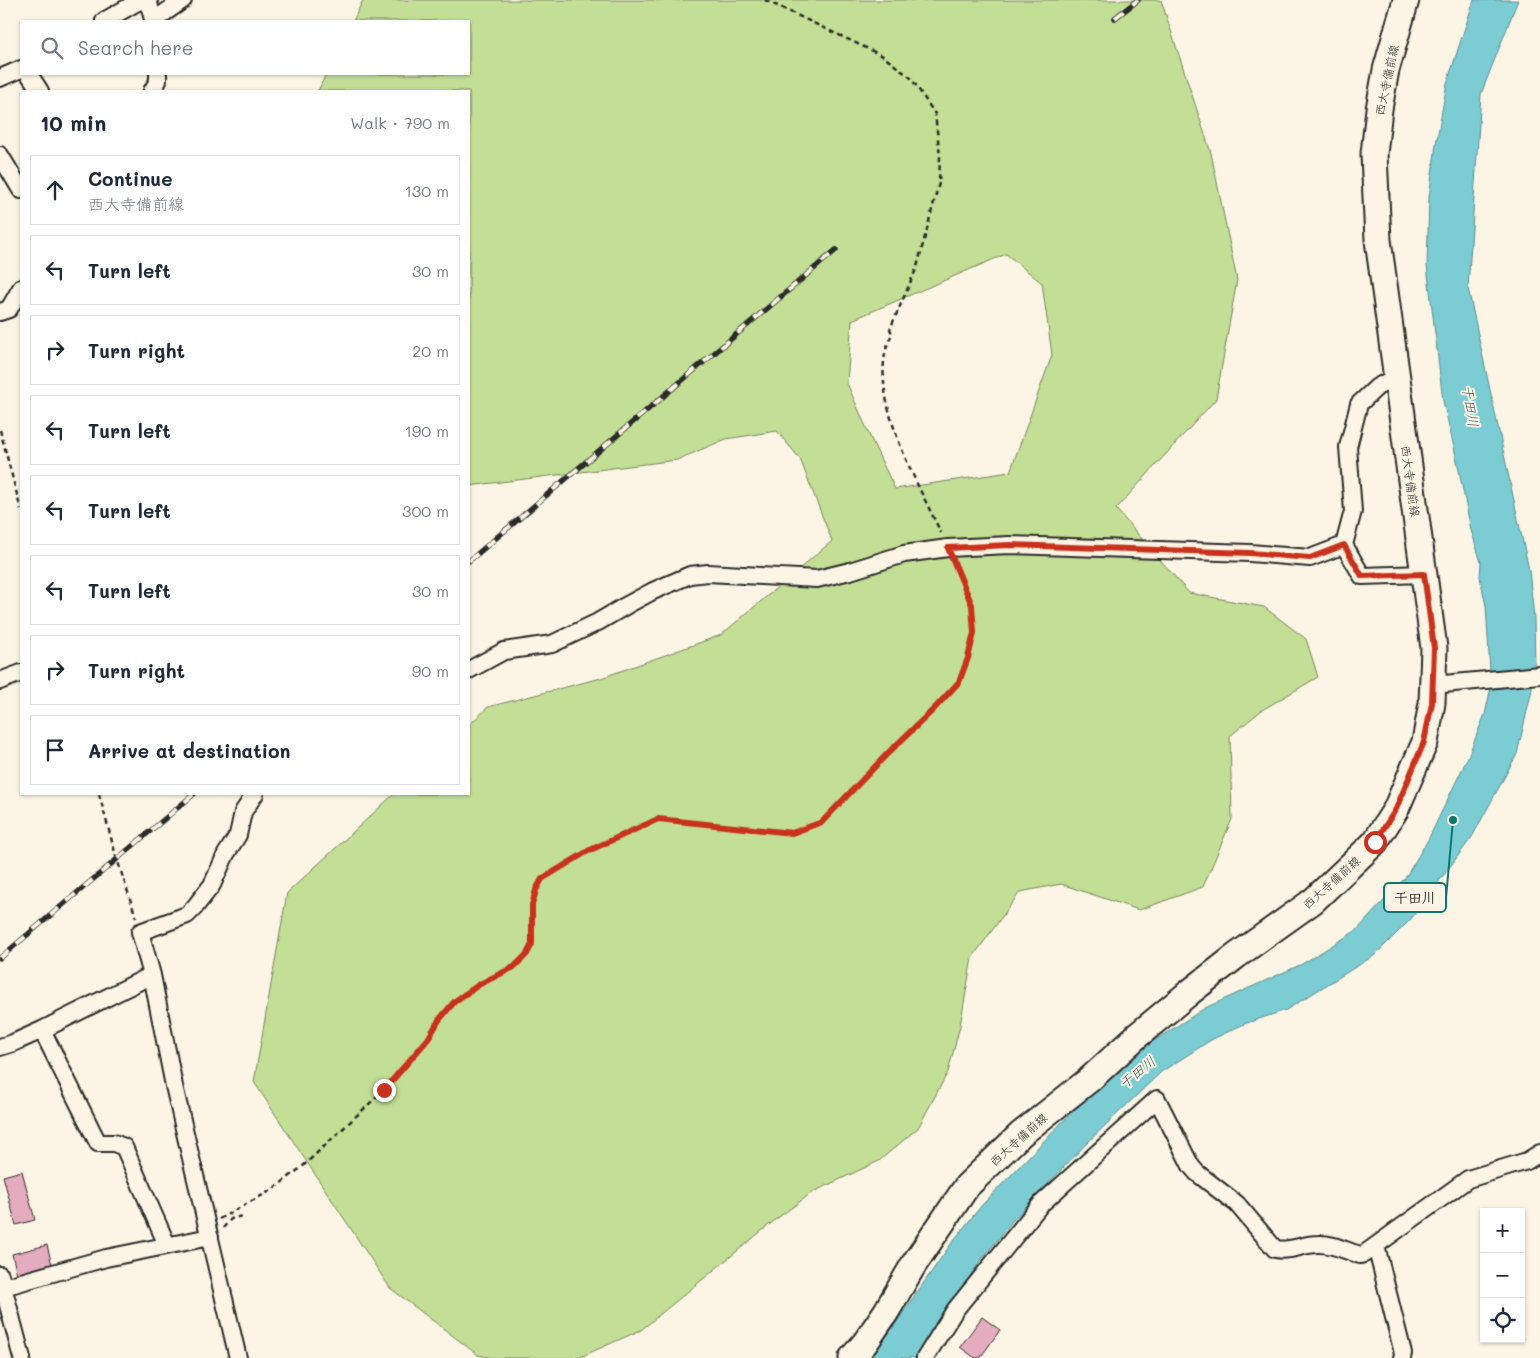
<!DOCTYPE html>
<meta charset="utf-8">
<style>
body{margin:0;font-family:Mali,"Klee One",sans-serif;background:#f2f2f3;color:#1f2937}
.controls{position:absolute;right:15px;bottom:15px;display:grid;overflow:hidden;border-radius:0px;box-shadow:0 1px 4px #0004}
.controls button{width:45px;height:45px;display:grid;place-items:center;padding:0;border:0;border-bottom:1px solid #e0e1e3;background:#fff;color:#1f2937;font:25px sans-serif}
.stop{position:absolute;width:15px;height:15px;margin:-11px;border:4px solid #c8321e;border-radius:50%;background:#fff}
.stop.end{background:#c8321e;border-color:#fff;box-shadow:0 1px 5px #0008}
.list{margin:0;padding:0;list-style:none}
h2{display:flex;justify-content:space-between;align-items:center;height:65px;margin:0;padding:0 20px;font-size:21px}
h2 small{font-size:16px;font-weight:400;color:#747a83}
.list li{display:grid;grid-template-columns:32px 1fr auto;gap:15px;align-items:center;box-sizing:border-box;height:70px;margin:0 10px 10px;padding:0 10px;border:1px solid #e0e1e3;border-radius:0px}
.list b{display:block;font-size:19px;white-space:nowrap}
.list p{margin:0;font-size:16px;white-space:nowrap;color:#747a83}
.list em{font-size:16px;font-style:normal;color:#747a83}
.icon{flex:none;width:28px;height:28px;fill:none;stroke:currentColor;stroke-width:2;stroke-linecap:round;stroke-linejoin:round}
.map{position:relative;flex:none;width:1540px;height:1358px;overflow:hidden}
.search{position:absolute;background:#fff;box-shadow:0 1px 4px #0004;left:20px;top:20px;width:450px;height:55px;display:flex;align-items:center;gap:12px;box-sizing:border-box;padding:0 18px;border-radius:0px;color:#747a83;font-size:19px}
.panel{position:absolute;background:#fff;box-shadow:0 1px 4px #0004;left:20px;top:90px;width:450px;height:705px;border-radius:0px}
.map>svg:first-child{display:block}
.green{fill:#c3de95;stroke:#778460;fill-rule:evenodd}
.water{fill:#7bccd3;stroke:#5b8c90}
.building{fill:#e5acbf;stroke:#2b2b2b}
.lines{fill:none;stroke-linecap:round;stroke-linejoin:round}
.street-casing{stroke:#2b2b2b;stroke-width:20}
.primary-casing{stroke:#2b2b2b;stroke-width:29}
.path{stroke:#2b2b2b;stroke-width:2.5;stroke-dasharray:5 4;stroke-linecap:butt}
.street{stroke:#fcf5e5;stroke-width:16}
.primary{stroke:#fcf5e5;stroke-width:25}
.rail-casing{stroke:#2b2b2b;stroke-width:5.5}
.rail{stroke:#fcf5e5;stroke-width:4;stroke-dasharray:11;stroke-linecap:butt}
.route{stroke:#c8321e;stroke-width:6}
.labels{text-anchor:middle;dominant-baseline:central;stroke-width:4;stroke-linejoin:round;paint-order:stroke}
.street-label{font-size:12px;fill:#2b2b2b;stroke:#fcf5e5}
.water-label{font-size:14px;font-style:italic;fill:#435b5d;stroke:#fcf5e5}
.leader{fill:none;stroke:#0f766e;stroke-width:2}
.callout-dot{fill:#0f766e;stroke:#fcf5e5;stroke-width:2}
.callout{fill:#fcf5e5;stroke:#0f766e;stroke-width:2}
.callout-label{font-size:14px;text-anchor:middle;font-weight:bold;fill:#2b2b2b}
</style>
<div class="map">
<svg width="1540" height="1358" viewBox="0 0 1540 1358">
<rect width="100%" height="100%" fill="#fcf5e5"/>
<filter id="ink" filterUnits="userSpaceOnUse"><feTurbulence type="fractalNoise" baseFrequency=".02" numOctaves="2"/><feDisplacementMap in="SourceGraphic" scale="10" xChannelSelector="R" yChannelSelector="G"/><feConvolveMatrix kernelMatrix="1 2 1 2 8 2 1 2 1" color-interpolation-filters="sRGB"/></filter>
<g filter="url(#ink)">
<path class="green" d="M363,0h798l50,153 26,127 -21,119 -100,110 73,84 75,14 42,32 12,38 -56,33 -32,26 2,83 -29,68 -64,23 -78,-26 -41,8 -48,66 -12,68 -12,46 -30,56 -39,33 -66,31 -38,28 -134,110 -63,28h-85l-15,-3 -88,-67 -136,-206 33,-189 107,-99h75v-69l19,-18 113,-29 120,-43 111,-94 -32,-82 -23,-28 -51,8 -49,21 -208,26v-395h-151l8,-17h143v-53h-116zM1006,254l36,29 10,72 -42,117 -115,17 -23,-48 -25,-58 5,-63z"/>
<path class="water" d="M1474,0h44l-37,94 -13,194 61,282 5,47 1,49 -4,28 -14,60 -45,83 -61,82 -36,36 -89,55 -42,14 -33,16 -50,32 -74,71 -74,77 -34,43 -64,95h-44l82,-117 29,-36 85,-88 57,-54 22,-17 59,-38 97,-44 55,-34 48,-52 23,-38 39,-81 18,-45 6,-27 -5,-81 -6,-29 1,-15 -10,-32 -15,-74 -13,-55 -16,-135 2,-69 7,-53 11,-61z"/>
<path class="building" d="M22,1171l13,49 -19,5 -13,-49z
M47,1245l5,20 -35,9 -5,-20z
M982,1317l18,13 -20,28h-5l-15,-11z"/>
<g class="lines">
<g class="street-casing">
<path id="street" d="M104,21l35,-20 10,2 4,17
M153,21l30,-21
M29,74l11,17
M0,78l21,-9
M152,91l6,-10v-7
M0,155l21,35
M0,312l9,-3 12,-21
M1344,545l9,-34 -5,-64 11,-43 18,-17 19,-10
M469,670l35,-19 48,-7 46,-22 29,-17 26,-14 37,-16 18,-2 109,6 33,-8 54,-17 44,-6 61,-3 241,8 60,5 34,-13 18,31 62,-2
M0,681l21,-8
M1433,685l107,-10
M42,1030l56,113h16l10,4 43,98
M0,1047l13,-4 29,-13 110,-55
M1376,1246l27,107 -1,5
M0,1275l22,83
M0,1288l106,-30 104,-21
M238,1358l-64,-272 -22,-111 -12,-43 47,-17 7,-7 18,-23 14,-31 12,-19 5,-23 12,-18
M925,1358l30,-48 86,-106 116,-105 34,67 6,7 40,31 38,45c16,3 27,-5 43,-5 14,-1 28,7 42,11l4,-1 104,-75 59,-18 13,-8"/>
</g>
<g class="primary-casing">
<path id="primary" d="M852,1358l13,-15 21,-31 28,-48 53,-78 54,-52 68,-54 49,-45 52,-43 46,-36 77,-55 62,-59 21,-33 29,-67 7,-39 2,-55 -56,-408 -4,-86 5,-45 7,-39 20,-70"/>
</g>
<path class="path" d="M765,0l118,56 28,22 24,36 5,42 -1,27 -22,84 -27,62 2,4c-2,6 -6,14 -7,21 -10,56 33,130 56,179
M0,430l21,80
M99,794l17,62 20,61
M219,1219l53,-29 30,-23 82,-77 44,-51 11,-18 16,-20 25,-17 34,-17 13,-13 4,-10 1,-39 3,-15 7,-11 46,-28 70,-32 134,14 30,-11 66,-69 45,-43 26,-28 9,-24 6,-25 -2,-28 -18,-42
M223,1228l8,-9 14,-4"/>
<use href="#street" class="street"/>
<use href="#primary" class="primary"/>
<g class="rail-casing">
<path id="rail" d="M1115,18l23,-18
M469,561l367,-311
M0,958l194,-164"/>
</g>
<use href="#rail" class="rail"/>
</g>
</g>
<g class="lines" filter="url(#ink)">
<path class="route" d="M384,1090l44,-51 11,-19 16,-19 25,-17 34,-17 13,-13 5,-10v-39l4,-15 6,-11 46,-28 70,-32 134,14 30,-11 66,-69 45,-43 26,-28 9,-24 6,-25 -2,-28 -24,-57 61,-3 241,8 60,5 34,-13 18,31 62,-2 10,74 -2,55 -8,39 -28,67 -21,33"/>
</g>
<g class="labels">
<g class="street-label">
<text transform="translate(1386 80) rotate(-78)">西大寺備前線</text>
<text transform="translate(1411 481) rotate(82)">西大寺備前線</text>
<text transform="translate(1331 882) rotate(-42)">西大寺備前線</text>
<text transform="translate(1018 1139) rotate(-42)">西大寺備前線</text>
</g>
<g class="water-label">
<text transform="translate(1471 406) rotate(81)">干田川</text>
<text transform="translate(1137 1072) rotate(-40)">干田川</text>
</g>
</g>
<path class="leader" d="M1453 820L1446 898"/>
<circle class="callout-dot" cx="1453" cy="820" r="5"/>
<rect class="callout" x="1384" y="883" width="62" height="29" rx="5"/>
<g class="callout-label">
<text x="1415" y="903">干田川</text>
</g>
</svg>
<div class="controls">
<button>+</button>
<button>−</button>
<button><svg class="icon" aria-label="locate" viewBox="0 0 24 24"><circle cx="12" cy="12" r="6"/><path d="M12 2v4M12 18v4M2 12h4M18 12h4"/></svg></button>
</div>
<div class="stop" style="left:1375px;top:842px"></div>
<div class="stop end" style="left:384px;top:1090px"></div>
<div class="search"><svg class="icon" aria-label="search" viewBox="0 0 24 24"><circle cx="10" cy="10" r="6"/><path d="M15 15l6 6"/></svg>Search here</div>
<section class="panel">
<h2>10 min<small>Walk · 790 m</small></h2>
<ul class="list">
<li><svg class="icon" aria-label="ahead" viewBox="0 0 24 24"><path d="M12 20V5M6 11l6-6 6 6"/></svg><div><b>Continue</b><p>西大寺備前線</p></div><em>130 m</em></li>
<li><svg class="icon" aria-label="left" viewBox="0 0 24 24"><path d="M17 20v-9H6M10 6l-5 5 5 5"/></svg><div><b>Turn left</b></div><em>30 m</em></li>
<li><svg class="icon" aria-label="right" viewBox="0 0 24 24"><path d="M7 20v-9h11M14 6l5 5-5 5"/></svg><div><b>Turn right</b></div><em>20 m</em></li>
<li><svg class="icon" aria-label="left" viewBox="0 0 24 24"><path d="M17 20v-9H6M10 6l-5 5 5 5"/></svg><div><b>Turn left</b></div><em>190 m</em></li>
<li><svg class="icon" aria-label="left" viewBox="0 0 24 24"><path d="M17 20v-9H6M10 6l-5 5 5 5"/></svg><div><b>Turn left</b></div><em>300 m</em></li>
<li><svg class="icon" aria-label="left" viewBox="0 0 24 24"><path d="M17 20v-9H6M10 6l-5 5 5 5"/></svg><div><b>Turn left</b></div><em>30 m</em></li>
<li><svg class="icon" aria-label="right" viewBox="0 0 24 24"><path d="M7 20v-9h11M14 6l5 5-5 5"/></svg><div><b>Turn right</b></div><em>90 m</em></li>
<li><svg class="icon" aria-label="arrive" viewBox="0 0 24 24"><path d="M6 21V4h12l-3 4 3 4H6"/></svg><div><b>Arrive at destination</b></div></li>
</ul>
</section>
</div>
